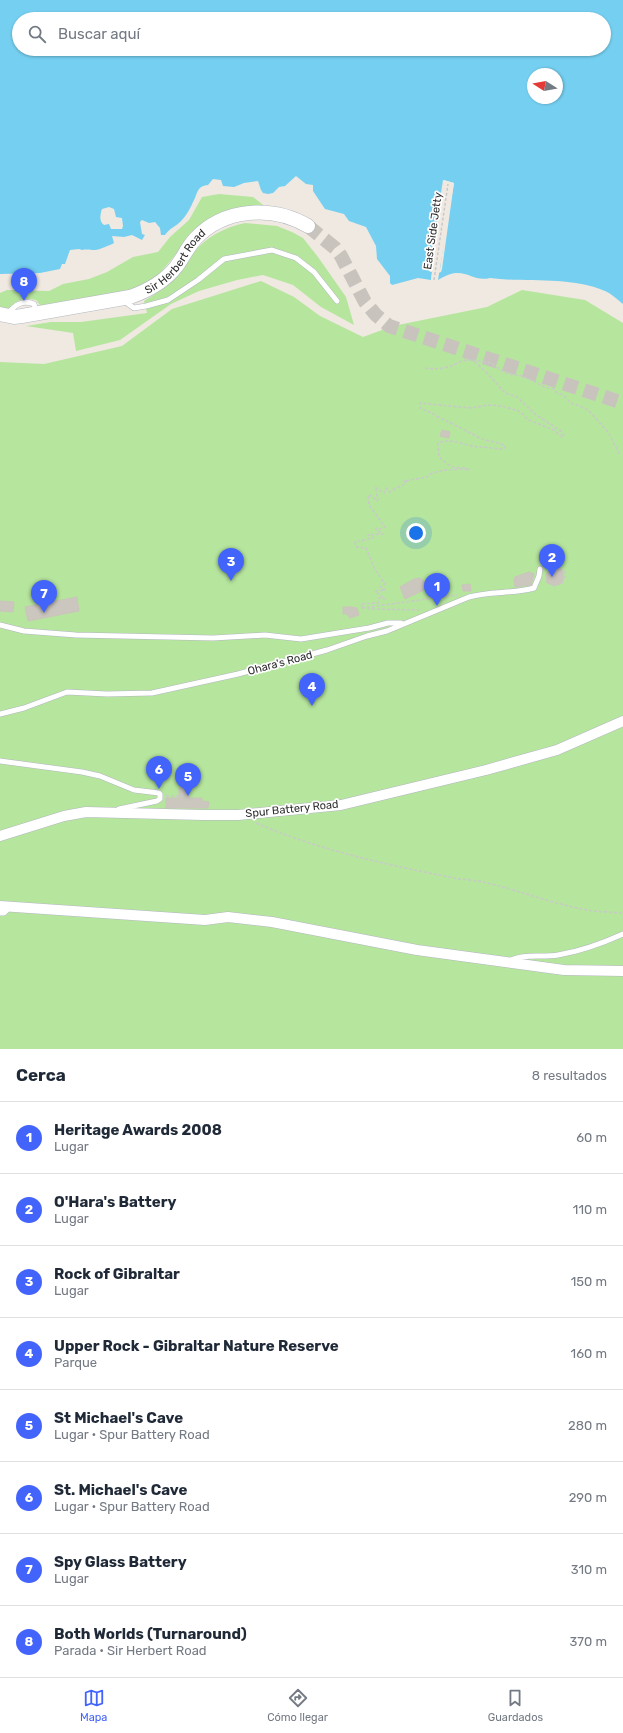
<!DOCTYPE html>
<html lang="es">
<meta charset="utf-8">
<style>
body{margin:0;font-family:Rubik,sans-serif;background:#f2f2f3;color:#1f2937}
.compass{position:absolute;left:527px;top:68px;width:36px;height:36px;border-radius:50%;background:#fff;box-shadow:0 1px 3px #0004;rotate:281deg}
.you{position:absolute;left:416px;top:533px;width:14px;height:14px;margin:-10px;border:3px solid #fff;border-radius:50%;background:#1a73e8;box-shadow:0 0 0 6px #1a73e833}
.badge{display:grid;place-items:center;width:26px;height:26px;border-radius:50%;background:#4264fb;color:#fff;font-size:13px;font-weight:700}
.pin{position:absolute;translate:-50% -33px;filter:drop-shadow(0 1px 2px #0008)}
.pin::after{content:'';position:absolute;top:21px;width:14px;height:12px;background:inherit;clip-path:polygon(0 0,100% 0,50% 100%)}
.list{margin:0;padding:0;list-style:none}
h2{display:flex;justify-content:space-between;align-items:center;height:52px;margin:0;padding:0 16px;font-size:17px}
h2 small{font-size:13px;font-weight:400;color:#747a83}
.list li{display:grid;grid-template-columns:26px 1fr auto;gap:12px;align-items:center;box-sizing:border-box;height:72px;padding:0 16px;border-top:1px solid #e0e1e3}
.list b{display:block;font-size:15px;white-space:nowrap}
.list p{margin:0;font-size:13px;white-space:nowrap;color:#747a83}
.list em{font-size:13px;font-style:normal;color:#747a83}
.icon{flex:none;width:22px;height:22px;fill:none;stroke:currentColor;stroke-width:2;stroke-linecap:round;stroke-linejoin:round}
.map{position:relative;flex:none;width:623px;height:1049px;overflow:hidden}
.search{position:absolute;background:#fff;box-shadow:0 1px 3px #0004;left:12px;right:12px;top:12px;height:44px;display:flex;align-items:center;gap:10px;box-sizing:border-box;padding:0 14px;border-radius:22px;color:#747a83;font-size:15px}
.sheet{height:628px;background:#fff}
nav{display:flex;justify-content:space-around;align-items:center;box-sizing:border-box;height:56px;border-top:1px solid #e0e1e3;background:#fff;font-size:11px;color:#747a83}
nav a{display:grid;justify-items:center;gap:2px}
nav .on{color:#4264fb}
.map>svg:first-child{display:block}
.green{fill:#b6e59e}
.water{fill:#75cff0;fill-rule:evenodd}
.pier{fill:#efe9e1}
.building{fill:#cbc7bf;stroke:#cbc5ba}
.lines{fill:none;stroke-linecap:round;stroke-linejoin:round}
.secondary-tunnel{stroke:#c8c4bd;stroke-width:14;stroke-dasharray:14 7;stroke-linecap:butt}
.lane-casing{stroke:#b4b7c1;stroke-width:6}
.street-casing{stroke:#b4b7c1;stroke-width:11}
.secondary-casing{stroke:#b4b7c1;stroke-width:15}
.path{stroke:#c9c9c9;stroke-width:1.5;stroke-dasharray:3 2;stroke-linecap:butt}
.lane{stroke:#fff;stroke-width:5}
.street{stroke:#fff;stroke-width:10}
.secondary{stroke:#fff;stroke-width:14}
.labels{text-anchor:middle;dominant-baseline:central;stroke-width:3.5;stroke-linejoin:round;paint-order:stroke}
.street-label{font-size:11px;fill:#2e2e2e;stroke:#fff}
</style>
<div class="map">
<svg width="623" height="1049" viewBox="0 0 623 1049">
<rect width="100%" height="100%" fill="#efe9e1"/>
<path class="green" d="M219,194l34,3 14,11 -73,23 -22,28 -20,23 -24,10 -86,16 -6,-8c-15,-3 -19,0 -29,11l-7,-2v-16l7,-3 42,1 14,-7 26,-5 18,-7 26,-15 25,-5 12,-15 19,-17 13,-23z
M245,223l32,3 15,6 11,6 15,19 28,40 8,28 -33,-18 -28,-22 -30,-10 -26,5 -38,11 -28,13 -51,36 -44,11 -3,-18 -47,-7 25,-4h30l66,-9 -3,-12c13,-8 25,-16 35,-27 5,-5 8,-12 12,-18 14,-19 32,-28 54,-33z
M261,281l33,16 26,19 43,21 30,-11 94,-19 35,-17 63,10 38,23v726h-623v-687l44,2 78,-18 50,-37z"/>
<path class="water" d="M0,0h623v304c-5,-4 -11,-10 -18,-13 -36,-15 -77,-8 -115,-13 -20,5 -25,-15 -52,2l16,-97 -10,-3 -15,91 3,1 -1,8 -13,-2 -26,7 -2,-2v-7l-13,-17 -1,-13 -10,-19 -17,-6 -5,-7 -19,-5 -12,-18v-6l-7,-1 -10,-8 -11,10 -6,1 -6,6 -5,1 -5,-1 -2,-3 -3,-9 -14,2 -10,4 -11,-1 -2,-6 -8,-1 -5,6c-12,1 -10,9 -15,17 -3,7 -8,16 -14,21 -6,5 -9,5 -14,12h-4l-1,-7 -5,-6 -6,1 -7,-3 -2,2 2,12 3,1 -3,5 -10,-5 -8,2 -12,-1 2,7c-4,2 -15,7 -19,7 -5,0 -7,-1 -13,0l-3,-1 -9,1 -5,14h-3l-2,5 -20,4 -40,1zM19,19h585v30h-585zM533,74h24v24h-24zM109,207l5,2 2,8 6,1 1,8 -1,3h-11l-2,-5 -5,1c-5,-3 -4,-10 -2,-16z"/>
<path class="pier" d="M443,180l11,3 -12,86 -1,3 -3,1v7h-2v-8l4,-3 12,-85 -8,-2 -12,88 2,1 -1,9h-2l1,-8 -3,-1z"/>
<path class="building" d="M442,430l8,2 -1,6 -9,-2z
M551,568h7l5,4v7l-3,5 -6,1 -7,-2 -1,-9z
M529,572l5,2 -3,11 -16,2 -1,-7 1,-3z
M420,578l6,5 -2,7 -19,9 -5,-12 14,-8z
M470,584l1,7h-8l-1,-6z
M77,597l2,14 -51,10 -3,-14z
M0,601l14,1 -1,10 -13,-1z
M343,607h9l5,1 2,7 -9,3 -3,-4h-4z
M179,788h10v10h13v3l7,1 -1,6h-42v-10h13z"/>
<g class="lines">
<path class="secondary-tunnel" d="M308,226l27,22 6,8 24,46 11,13 13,11 234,77"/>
<g class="lane-casing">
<path id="lane" d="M124,301l10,7 12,-2 22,-6 30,-20 26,-21 48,-9 24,8 18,14 23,29
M8,313c7,-8 15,-14 26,-9l2,7
M0,625l24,6 52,4 137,3 52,-3 36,4 68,-11 19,-5h13
M0,714l24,-6 43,-16 40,2 45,-1 86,-19 89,-24 40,-14 20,-5 82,-34c22,-6 44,-3 65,-9l5,-12 1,-7
M0,761l82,11 18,4 34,14 25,3 1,1v5l-3,2 -38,8
M0,913h4l6,-6
M509,961c14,-8 33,-3 49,-6 24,-4 43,-11 65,-21"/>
</g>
<g class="street-casing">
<path id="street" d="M0,836l64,-20 22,-4 117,3h35l103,-10 145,-35 71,-20 66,-29
M0,906l205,14 23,-3 44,5 145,28 147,20 59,1"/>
</g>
<g class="secondary-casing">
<g id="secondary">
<path id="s1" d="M0,314l14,3 8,-1 108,-19c17,-6 34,-15 46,-30 7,-9 11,-19 19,-28 29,-31 77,-34 113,-13"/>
</g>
</g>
<path class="path" d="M434,280l14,-96
M425,368c8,1 15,1 23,-1 10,-3 13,-8 25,-7
M469,470c-6,-3 -11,-2 -17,-3 -4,-2 -9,-7 -13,-10l-1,-14c13,-6 27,3 40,4 9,0 18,2 26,2l1,-3c-8,-5 -19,-4 -27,-9 -13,-7 -27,-14 -42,-21 -5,-5 -10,-4 -16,-8v-5l50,5 18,-3 14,1 17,5 10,9 25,10 8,7 2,-2 -3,-4 -25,-16 -19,-18 -12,-4 -18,-20 -14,-13 17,3 18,11 15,2 22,11 9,2 3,4 6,2 8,8 14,5 6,5 17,19 12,23
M545,569c12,-2 27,-2 17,14l-7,3 -6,-2
M375,591l10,-1 -5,-3 5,-3 -11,-16 -8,-20 -10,-1 -1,-5 18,-4 -5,-3 15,-1 -7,-4v-2l4,1 5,-2 -16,-22 -1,-10 4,1 5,5 1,-2 -3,-12 9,6 2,-5 4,4c5,-5 13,-5 16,-10l-2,-1 23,-4 5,-4 13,-3 21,-1
M362,608l95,-13
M362,608l-1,-4 17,-1 1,-5 6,1 -10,-8
M367,608l4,1 50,1
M166,796h22
M256,823c62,27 132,42 198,55 11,2 23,2 33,5 34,8 66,21 100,27 12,2 24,2 36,3"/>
<use href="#lane" class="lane"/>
<use href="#street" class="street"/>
<use href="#secondary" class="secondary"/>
</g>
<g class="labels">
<g class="street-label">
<text transform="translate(433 231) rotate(-82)">East Side Jetty</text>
<text stroke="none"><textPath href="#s1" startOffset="191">Sir Herbert Road</textPath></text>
<text transform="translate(280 663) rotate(-15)">Ohara's Road</text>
<text transform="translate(292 809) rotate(-6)">Spur Battery Road</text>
</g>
</g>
</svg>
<svg class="compass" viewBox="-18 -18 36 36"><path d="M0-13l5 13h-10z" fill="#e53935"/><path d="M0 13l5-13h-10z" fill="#747a83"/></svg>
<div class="you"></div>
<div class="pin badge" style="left:437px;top:606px">1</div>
<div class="pin badge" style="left:552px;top:577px">2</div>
<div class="pin badge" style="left:231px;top:581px">3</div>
<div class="pin badge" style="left:312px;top:706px">4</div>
<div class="pin badge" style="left:188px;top:796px">5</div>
<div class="pin badge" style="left:159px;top:789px">6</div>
<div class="pin badge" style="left:44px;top:613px">7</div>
<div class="pin badge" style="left:24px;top:301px">8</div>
<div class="search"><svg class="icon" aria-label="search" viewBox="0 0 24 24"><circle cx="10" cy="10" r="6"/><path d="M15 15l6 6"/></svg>Buscar aquí</div>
</div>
<section class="sheet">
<h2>Cerca<small>8 resultados</small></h2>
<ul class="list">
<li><span class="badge">1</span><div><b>Heritage Awards 2008</b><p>Lugar</p></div><em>60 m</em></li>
<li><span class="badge">2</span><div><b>O'Hara's Battery</b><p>Lugar</p></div><em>110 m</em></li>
<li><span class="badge">3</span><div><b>Rock of Gibraltar</b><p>Lugar</p></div><em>150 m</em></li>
<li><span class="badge">4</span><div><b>Upper Rock - Gibraltar Nature Reserve</b><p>Parque</p></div><em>160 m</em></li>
<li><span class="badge">5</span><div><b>St Michael's Cave</b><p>Lugar · Spur Battery Road</p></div><em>280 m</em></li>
<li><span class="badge">6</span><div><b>St. Michael's Cave</b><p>Lugar · Spur Battery Road</p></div><em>290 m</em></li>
<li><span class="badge">7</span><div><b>Spy Glass Battery</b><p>Lugar</p></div><em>310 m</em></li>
<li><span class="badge">8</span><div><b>Both Worlds (Turnaround)</b><p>Parada · Sir Herbert Road</p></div><em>370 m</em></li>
</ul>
</section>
<nav>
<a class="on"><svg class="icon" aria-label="map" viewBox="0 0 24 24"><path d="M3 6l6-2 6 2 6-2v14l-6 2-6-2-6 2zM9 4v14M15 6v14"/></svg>Mapa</a>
<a><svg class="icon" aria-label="directions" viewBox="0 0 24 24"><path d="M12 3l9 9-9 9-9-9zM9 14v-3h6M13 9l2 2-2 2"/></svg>Cómo llegar</a>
<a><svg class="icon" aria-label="saved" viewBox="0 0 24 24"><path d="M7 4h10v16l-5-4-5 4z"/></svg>Guardados</a>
</nav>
